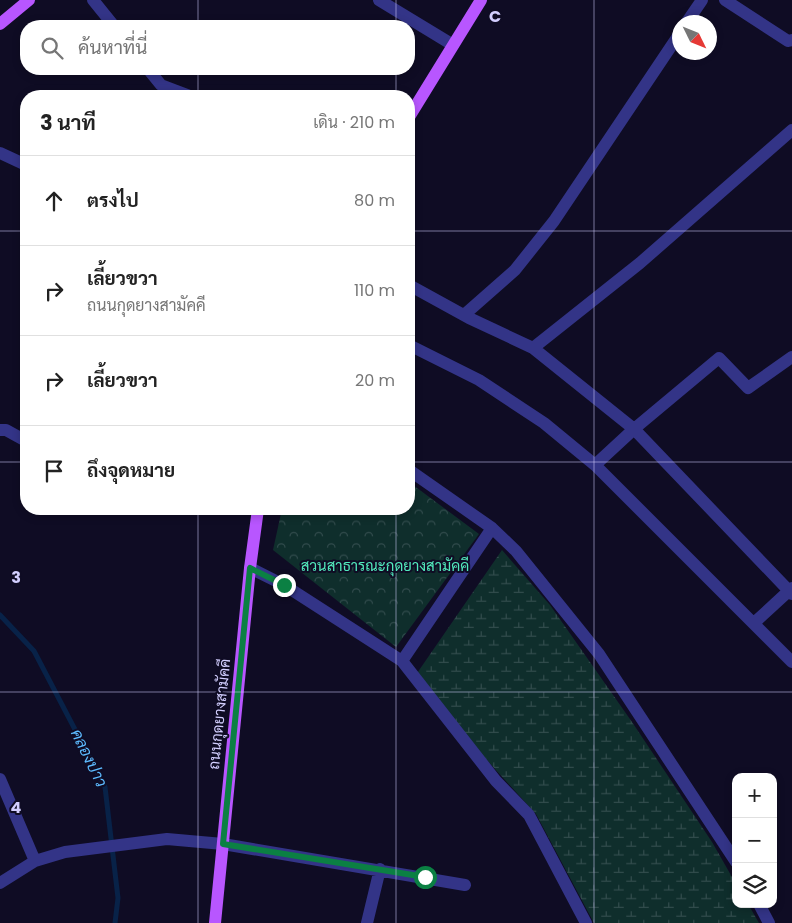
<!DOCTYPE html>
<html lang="th">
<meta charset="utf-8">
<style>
body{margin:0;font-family:Poppins,Sarabun,sans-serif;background:#f6f6f6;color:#222}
.controls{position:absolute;right:15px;bottom:15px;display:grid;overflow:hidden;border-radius:10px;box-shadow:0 2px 8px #0003}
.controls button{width:45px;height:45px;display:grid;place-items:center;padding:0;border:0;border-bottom:1px solid #e0e0e0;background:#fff;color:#222;font:25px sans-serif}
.compass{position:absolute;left:672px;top:15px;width:45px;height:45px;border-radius:50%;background:#fff;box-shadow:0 2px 8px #0003;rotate:133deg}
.stop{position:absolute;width:15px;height:15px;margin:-11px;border:4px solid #0b8043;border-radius:50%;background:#fff}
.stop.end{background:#0b8043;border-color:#fff;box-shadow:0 1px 5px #0008}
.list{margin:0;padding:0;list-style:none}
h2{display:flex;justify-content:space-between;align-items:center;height:65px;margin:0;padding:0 20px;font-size:21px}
h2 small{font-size:16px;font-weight:400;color:#767676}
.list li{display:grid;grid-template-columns:32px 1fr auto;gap:15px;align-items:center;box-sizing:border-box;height:90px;padding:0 20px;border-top:1px solid #e0e0e0}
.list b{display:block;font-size:19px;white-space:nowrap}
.list p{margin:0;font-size:16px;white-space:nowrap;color:#767676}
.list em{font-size:16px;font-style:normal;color:#767676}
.icon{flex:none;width:28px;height:28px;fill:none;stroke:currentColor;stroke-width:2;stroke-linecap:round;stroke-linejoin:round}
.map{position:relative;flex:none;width:792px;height:923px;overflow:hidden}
.search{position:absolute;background:#fff;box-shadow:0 2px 8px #0003;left:20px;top:20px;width:395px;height:55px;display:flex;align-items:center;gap:12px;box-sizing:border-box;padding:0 18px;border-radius:20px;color:#767676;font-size:19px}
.panel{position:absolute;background:#fff;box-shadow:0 2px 8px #0003;left:20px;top:90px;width:395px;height:425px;border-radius:20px}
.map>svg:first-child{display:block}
.forest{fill:url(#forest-crowns)}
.wetland{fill:url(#wetland-marsh)}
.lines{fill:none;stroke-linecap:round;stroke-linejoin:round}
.stream{stroke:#082248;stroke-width:5}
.minor{stroke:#333487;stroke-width:12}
.major{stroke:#b856ff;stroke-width:12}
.route{stroke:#0b8043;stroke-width:6}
.grid{fill:none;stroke:#d3cfff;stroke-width:1;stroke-opacity:0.55}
.labels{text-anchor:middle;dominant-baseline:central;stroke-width:4;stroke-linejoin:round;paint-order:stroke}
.park-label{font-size:15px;fill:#52e9bc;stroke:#0f0c24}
.street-label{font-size:15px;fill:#d3cfff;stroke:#0f0c24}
.water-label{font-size:16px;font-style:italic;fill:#5dbbff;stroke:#0f0c24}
.grid-label{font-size:16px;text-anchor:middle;font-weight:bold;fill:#d3cfff;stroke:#0f0c24;stroke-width:4;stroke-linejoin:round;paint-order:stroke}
</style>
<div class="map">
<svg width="792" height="923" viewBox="0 0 792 923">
<defs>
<pattern id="forest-crowns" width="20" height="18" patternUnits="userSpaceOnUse" patternTransform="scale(1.25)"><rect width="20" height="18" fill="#0f2e2c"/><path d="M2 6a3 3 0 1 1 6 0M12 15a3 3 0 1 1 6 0" fill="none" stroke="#314b4c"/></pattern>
<pattern id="wetland-marsh" width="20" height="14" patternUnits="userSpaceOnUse" patternTransform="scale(1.25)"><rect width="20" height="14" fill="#0f2e2c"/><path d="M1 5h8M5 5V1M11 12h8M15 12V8" fill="none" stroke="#314b4c"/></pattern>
</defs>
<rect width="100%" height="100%" fill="#0f0c24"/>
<path class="forest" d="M409,482l70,52 -83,113 -123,-97 9,-41h127z"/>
<path class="wetland" d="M502,550l48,55 82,117 80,120 24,42v20h12l11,19h-165l-58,-109 -123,-135z"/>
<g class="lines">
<path class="stream" d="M0,615l34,36 71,136 13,111 -3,25"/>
<path class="minor" d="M93,0l21,26
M379,0l74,45
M725,0l63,41 4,-1
M687,22l15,-22
M148,69l13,16 29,11
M0,153l26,12
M409,285l60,33 64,30 101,81 158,165
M464,315l51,-45 39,-49 126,-188
M409,345l70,35 65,43 51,42 197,197
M533,348l107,-85 152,-133
M0,430h6l20,11
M595,465l39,-36 85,-71 29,30 44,-31
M409,470l83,58 24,23 83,103 137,208
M250,568l34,17 118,76 94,120 33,34 57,108
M754,623l38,-35
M402,661l90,-133
M0,779l35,82
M0,883l35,-22 30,-9 102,-13 56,5 242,41
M759,904l10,19
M367,923l13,-54"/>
<path class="major" d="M0,24l29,-24
M409,117l72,-117
M215,923l35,-355 8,-59"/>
</g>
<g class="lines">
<path class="route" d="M284,585l-34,-17 -27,276 202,33"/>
</g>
<path class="grid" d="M198,0v26M396,0v26M594,0v923M198,69v27M396,69v27M0,231h26M409,231h383M0,462h26M409,462h383M198,509v414M396,509v414M0,692h792"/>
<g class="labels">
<g class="park-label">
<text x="385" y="565">สวนสาธารณะกุดยางสามัคคี</text>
</g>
<g class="street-label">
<text transform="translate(219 714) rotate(-84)">ถนนกุดยางสามัคคี</text>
</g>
<g class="water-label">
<text transform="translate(89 758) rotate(64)">คลองปาว</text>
</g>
</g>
<g class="grid-label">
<text x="495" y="22">C</text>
<text x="16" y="583">3</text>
<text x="16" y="813">4</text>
</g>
</svg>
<div class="controls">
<button>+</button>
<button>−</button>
<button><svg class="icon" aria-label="layers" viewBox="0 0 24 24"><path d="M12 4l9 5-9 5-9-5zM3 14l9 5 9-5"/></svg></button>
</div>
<svg class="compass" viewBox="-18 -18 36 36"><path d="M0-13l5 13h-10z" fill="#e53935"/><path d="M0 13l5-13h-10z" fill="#767676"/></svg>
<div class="stop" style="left:425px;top:877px"></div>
<div class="stop end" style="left:284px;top:585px"></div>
<div class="search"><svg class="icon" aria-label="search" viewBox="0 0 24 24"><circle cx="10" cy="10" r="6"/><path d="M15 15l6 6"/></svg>ค้นหาที่นี่</div>
<section class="panel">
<h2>3 นาที<small>เดิน · 210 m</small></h2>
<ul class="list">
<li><svg class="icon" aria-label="ahead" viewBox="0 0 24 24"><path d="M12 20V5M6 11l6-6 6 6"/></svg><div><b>ตรงไป</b></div><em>80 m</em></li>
<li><svg class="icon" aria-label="right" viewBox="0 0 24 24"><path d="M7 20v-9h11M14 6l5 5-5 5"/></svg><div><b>เลี้ยวขวา</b><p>ถนนกุดยางสามัคคี</p></div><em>110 m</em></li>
<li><svg class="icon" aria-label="right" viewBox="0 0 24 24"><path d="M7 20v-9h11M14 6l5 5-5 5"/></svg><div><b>เลี้ยวขวา</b></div><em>20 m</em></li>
<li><svg class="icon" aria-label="arrive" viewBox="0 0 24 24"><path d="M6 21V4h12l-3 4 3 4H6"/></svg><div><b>ถึงจุดหมาย</b></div></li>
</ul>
</section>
</div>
